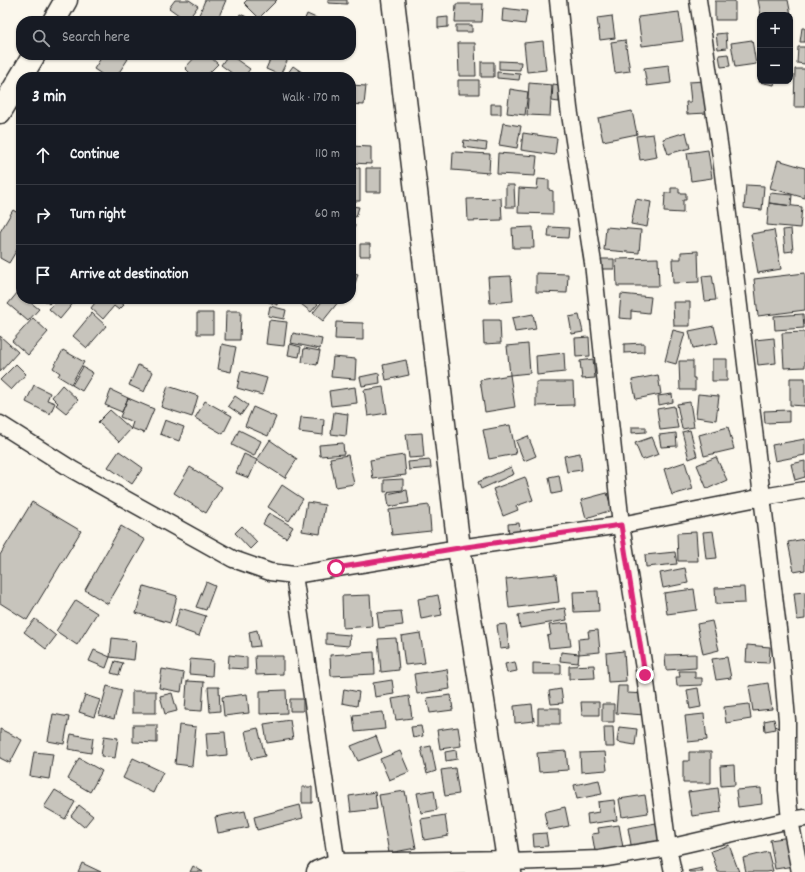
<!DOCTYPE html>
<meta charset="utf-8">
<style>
body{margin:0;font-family:Dekko,sans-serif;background:#20242c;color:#f1f3f6}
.controls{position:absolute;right:12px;top:12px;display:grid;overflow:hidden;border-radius:8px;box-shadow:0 1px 3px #0004}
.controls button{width:36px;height:36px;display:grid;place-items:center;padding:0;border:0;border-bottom:1px solid #363941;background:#171b24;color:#f1f3f6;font:20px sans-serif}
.stop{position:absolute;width:12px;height:12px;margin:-9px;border:3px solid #db2777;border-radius:50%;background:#fff}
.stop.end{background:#db2777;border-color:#fff;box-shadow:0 1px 4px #0008}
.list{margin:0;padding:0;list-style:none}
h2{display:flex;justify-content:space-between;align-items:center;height:52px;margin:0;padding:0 16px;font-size:17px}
h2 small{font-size:13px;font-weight:400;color:#9ea1a6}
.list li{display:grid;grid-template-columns:26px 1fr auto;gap:12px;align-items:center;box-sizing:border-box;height:60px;padding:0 16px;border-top:1px solid #363941}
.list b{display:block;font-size:15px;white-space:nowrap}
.list em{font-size:13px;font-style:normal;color:#9ea1a6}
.icon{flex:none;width:22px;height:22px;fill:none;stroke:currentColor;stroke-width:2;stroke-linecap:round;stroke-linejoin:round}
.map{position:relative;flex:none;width:805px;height:872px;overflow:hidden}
.search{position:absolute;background:#171b24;box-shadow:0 1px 3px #0004;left:16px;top:16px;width:340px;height:44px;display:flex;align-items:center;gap:10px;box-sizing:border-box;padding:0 14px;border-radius:16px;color:#9ea1a6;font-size:15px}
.panel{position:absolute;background:#171b24;box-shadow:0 1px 3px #0004;left:16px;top:72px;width:340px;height:232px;border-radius:16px}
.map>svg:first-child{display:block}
.building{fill:#c7c4bc;stroke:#2b2b2b}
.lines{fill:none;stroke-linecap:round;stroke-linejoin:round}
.street-casing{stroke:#2b2b2b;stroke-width:19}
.secondary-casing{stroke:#2b2b2b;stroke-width:25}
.primary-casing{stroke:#2b2b2b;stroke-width:25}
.street{stroke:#fbf7ec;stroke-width:16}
.secondary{stroke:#fbf7ec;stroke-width:22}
.primary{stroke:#fbf7ec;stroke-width:22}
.route{stroke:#db2777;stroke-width:5}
</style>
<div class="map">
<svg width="805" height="872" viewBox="0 0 805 872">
<rect width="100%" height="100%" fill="#fbf7ec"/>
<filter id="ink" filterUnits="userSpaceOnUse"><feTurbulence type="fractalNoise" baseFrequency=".025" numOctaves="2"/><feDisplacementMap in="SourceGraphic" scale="8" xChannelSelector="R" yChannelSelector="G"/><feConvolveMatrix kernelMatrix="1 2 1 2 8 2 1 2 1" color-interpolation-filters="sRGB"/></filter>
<g filter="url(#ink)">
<path class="building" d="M175,0h14l9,6 -11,15 -18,-13z
M205,0h21l-9,21h-4l-14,-6z
M247,0h30l-18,18 -15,-15z
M328,0h19v4l-19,-1z
M758,0h30l3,15h-30z
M715,1h20v19h-20z
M456,4h27l-1,18h-27z
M503,8l24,3 -2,13 -23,-3z
M679,12l4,29 -41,5 -4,-29z
M240,14l16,7h-19z
M307,14l16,7h-19z
M612,16l3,22 -15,2 -3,-22z
M448,17v10l-10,1v-10z
M456,25h16v7h-16z
M802,28h3v14h-5z
M726,33l1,15 -9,1 -2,-15z
M625,40l5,31 -15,2 -4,-31z
M752,40l4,24 -21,3 -4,-24z
M543,41l3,29 -19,2 -3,-29z
M458,43h17l1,33h-17z
M798,47h7v17l-8,-1z
M728,54l2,12 -9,1 -2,-12z
M103,55h18l7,4 -12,18h-10l-12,-8z
M197,55h11l10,9 -13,13h-11l-9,-9z
M228,55h2l20,14 -6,8h-7l-16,-12z
M272,55h8l8,4 -8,16 -14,-6z
M499,61l22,1 -1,8 -21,-1z
M481,62h13v15h-13z
M669,65l2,18 -24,3 -3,-18z
M293,66l16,11h-24z
M795,69h10v38h-11z
M497,72l23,2 -1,6 -22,-2z
M760,78v3h15l-1,4 -15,-3z
M458,80h21v14h-21z
M705,81l3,32 -21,1 -1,-12h5l-2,-20z
M529,83l23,2 -2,31 -23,-1z
M553,84l7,1 -1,17 -7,-1z
M351,85l15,1 -2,19 -13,-1z
M510,89l18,3 -3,23 -18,-2z
M491,104h10v10h-10z
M632,111l5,23 -34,7 -5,-23z
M503,123l18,3 -4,22 -18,-3z
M686,132l4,16 -22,6 -5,-15z
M523,133l34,5 -2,17 -34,-5z
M653,134l4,23 -17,3 -4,-24z
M464,140l23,3 -1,7 -23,-3z
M351,146l20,1v17l-20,-1z
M708,150l4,28 -21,3 -4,-28z
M453,152l37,2 -1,19 -37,-3z
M498,153l39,3 -2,20 -38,-2z
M778,160l27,8v30l-35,-10z
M351,168h9v33h-9z
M366,168h15v24h-15z
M538,179l11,1v10l4,1v23l-35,-1 1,-25 18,1z
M506,185h8l1,22h-9z
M746,185l18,1 -2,24 -18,-2z
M671,188h8v5h7v7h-3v13l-19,-1 1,-19h6z
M770,193l22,2 -1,11 -22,-3z
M501,198l1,22 -34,1 -1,-22z
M636,199l15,3 -4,25 -16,-3z
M769,203l33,4 -2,21 -33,-3z
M351,206l8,1 -3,10 -5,-1z
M13,210l8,5v28l-12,20 -9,-5v-26z
M351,224l4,1 -4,19z
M533,227l1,21h-21l-1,-20z
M549,227l20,1 -1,10 -20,-1z
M606,227l35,3 -2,23 -35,-3z
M791,229l2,22 -8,1 -2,-22z
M774,230l7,39 -23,4 -7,-39z
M360,244h10v12h-10z
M351,250h2v8h-2z
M698,251l1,31 -26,1 -1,-24h9v-7z
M658,258l1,28h-42l-1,-27z
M598,259h16v10h-15z
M351,272l7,2 -4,13h-3z
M536,273l32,1 -1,19 -31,-1z
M805,273v37l-47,6 -4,-37z
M712,275l4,25 -11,1 -3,-25z
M511,276l2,25 -23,2 -2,-26z
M18,292l3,3v4h5l13,10 -11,12 -20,-17z
M621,294l30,3 -2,16 -18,-2v8l-12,-1z
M43,299h11l-5,5z
M58,299h15l2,2 -15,18 -11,-10z
M98,299h19l7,6 -5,5 -5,-4 -11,13 -12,-11z
M260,299h19l-1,6z
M306,299h6l6,5 -7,8 -10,-8z
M324,299h13l2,2 -16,20 -10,-8z
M673,302h17v24h-16z
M270,306l16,4 -2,9 -16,-3z
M226,311h15l-1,29h-15z
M92,313l14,13 -19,22 -14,-12z
M197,313h16v21h-16z
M533,314l3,15 -21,3 -3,-14z
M803,314l1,14 -29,2 -1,-14z
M579,315l4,17 -11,2 -3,-17z
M33,318l15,14 -20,23 -16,-14z
M269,320l18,2 -3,24 -18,-2z
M483,320h17l1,23 -17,1z
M336,322l27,1v17l-28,-1z
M714,326l4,17 -25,5 -4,-17z
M673,330l12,3 -9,31 -11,-3z
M805,332v35l-21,1 -2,-35z
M293,333l29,6 -2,10 -29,-6z
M0,336l18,16 -18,20z
M589,337l1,19 -14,1 -1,-19z
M774,338l2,25 -18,2 -3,-25z
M644,343v9l-20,1v-9z
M222,344l14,3 -5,25 -13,-3z
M290,344l11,3 -2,10 -11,-2z
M528,344l2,29 -20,2 -3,-29z
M304,348l16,3 -3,14 -15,-3z
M63,350l21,12 -13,22 -13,-8 2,-3 -7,-5z
M564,353l1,19 -28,3 -1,-19z
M333,357l23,2 -1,20 -24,-2z
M593,359l2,19 -13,1 -2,-18z
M712,359h15v22h-15z
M406,360l3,15 -23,5 -3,-15z
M679,361h14v17h2v12h-15z
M16,364l10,10 -15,16 -11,-10z
M138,365l15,7 -9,20 -15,-7z
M83,367l10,6 -11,18 -10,-6z
M241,371l26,7 -5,17 -25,-7z
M379,373l1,10 -18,3 -2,-9z
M510,375l5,32 -30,5 -5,-32z
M658,375l3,19 -25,5 -4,-19z
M790,378h15v28l-15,-1z
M536,382h37l1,23 -38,1z
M34,385l16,8 -3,7 8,3 -5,11 -24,-12z
M62,385l16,15 -12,13 -10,-8 2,-2 -6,-6z
M168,386l30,10 -6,21 -31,-10z
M355,387l2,16 -26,3 -2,-15z
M383,387l4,26 -19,3 -4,-26z
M111,390l17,8 -6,14 -17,-7z
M672,394l1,8 -14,3 -1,-9z
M698,394l21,2 -3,24 -20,-3z
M235,396l13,9 -7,10 -13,-9z
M128,398l26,11 -10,24 -13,-5 2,-6 -13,-5z
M205,401l27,15 -9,18 -28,-16z
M690,402l4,25 -12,2 -5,-25z
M674,406l4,22 -18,2 -3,-21z
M253,407l23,10 -8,19 -23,-10z
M110,410l21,19 -12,13 -21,-20z
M789,410v12l-24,1 -1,-12z
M334,412l14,2 -2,22 -15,-2z
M301,417l23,2 -1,16 -24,-3z
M165,420l19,7 -5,14 -19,-7z
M510,425l6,29 -27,5 -6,-29z
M632,427h14v5l-14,1z
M728,427l6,22 -30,7 -5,-21z
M239,430l22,11 -7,15 -22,-11z
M690,430l7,26 -8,3 -7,-27z
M422,433l2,24 -15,1 -3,-24z
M676,433l1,13 -16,1 -2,-12z
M528,436l8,20 -12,5 -8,-20z
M652,437l7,17 -17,6 -7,-17z
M805,439v16l-30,6 -3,-16z
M270,440l27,19 -12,19 -28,-18z
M343,443l1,11 -24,2 -1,-11z
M119,451l24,17 -11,16 -24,-17z
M580,453l2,17 -15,2 -3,-16z
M244,454l13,6 -8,18 -13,-5z
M348,455l6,29 -18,3 -6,-29z
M404,455l2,20 -33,4 -3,-19z
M716,457l11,23 -20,9 -10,-24z
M430,460l1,8 -22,2 -1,-8z
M805,461v16l-10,3 -4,-16z
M685,462l8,27 -21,6 -8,-26z
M190,467l32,20 -16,26 -32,-20z
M511,467l3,7 -33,15 -3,-7z
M559,475l3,17 -10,2 -3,-17z
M525,477l8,23 -17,6 2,4 -15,6 -10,-27z
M403,479v11l-19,2v-12z
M282,485l21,14 -14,22 -21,-14z
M407,490l2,13 -20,4 -2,-13z
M607,493l5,17 -26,8 -5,-18z
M32,502l49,29 -54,89 -27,-17v-48z
M307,502l18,3 -5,29 -18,-3z
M429,505l2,26 -39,4 -3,-25z
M269,513l24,14 -7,11 -23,-14z
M519,523l2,14 -12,1 -1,-14z
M121,526l24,14 -37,64 -23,-14z
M242,526l15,16 -7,7 -15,-16z
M713,531l4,27 -11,1 -3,-27z
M696,532l2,29h-20l-1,-28z
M805,539v31l-11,2 -6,-30z
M675,552l2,12 -31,3 -1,-12z
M685,568l3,15 -25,5 -3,-15z
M556,574l3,28 -50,6 -3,-29z
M206,582l9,4 -9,24 -10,-3z
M144,586l33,10 -7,27 -34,-10z
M744,587l1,16 -29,1 -1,-16z
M694,589l3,21 -30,4 -3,-21z
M598,591l1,20 -25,1 -1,-20z
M805,592v27l-8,1 -3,-27z
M370,595l2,31 -29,2 -1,-32z
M438,595l4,20 -21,4 -3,-20z
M76,600l21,13 -20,32 -21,-14z
M180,608l26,8 -7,20 -25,-9z
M565,608l2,12 -47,8 -2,-13z
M401,611l2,14 -24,3 -2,-15z
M35,619l21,17 -10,13 -22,-17z
M712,621l7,29 -16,4 -6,-30z
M568,623l3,23 -22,2 -2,-12 4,-1 -2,-10z
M506,624l3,24 -9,1 -3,-24z
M257,630l3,16 -9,1 -2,-15z
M598,630l2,22 -21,2 -1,-15 11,-1 -1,-7z
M326,633l24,2 -1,11 -23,-2z
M420,633l5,30 -20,2 -4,-29z
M112,638l24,3 -2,19 -24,-3z
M396,638l3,32 -18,2 -3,-33z
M747,645l23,2 -1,16 -23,-1z
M94,650l16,7 -4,11 -17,-7z
M624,651l2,30 -18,1 -2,-29z
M374,652l1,22 -44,2 -1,-21z
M561,652l18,2 -1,9 -18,-2z
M696,654v14l-30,2 -1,-15z
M229,655l18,2v12l-19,-1z
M255,656h28v18l-27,1z
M727,657l4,21 -15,2 -4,-21z
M190,659l23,2 -1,15 -23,-2z
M115,661l8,2 -4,12 -8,-2z
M515,662l2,9 -10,2 -2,-9z
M533,663l28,1v10h-28z
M594,665l1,13 -26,1v-13z
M162,669l22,4 -3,19 -22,-4z
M447,669l3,20 -33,5 -3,-20z
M679,671h16v7h7v7l-25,1 -1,-9h4z
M392,680l2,14 -19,3 -2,-14z
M187,681l17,1 -2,29 -17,-1z
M768,683l4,26 -19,2 -4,-25z
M107,686l15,4 -8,29 -15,-4z
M618,686h9v7l19,1 -1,21 -29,-2z
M208,687h11l1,24 -10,1z
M698,688l3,19 -11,2 -3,-19z
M344,689l15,3 -2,14 -15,-3z
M561,689l2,14 -12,1 -2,-13z
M286,690l1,23 -27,1v-23z
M132,691h24v22h-24z
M172,693l5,18 -12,3 -5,-18z
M247,694l2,19 -25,3 -2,-19z
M85,695l15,5 -6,17 -15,-5z
M451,695l2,15 -23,3 -3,-15z
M409,696l3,22 -16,2 -4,-21z
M290,699h13v12h-13z
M581,702h18v13h-17z
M532,704l2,17 -19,2 -1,-17z
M602,704h12v18h-12z
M749,704l2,15 -25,4 -2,-16z
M538,708h22v16h-22z
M383,712l2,17 -30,3 -2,-17z
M53,714l16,3 -5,27 -16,-3z
M704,714l3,26 -19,2 -3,-26z
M774,719l2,10 -11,2 -1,-10z
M290,720l3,19 -26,4 -3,-19z
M133,725h24v18l-24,-1z
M179,725l17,2 -4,39 -17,-2z
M421,726l2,10 -10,2 -2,-11z
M458,727l3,19 -21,3 -3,-19z
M604,727h9l1,20h-9z
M619,727l18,2 -2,16 -18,-3z
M258,728l7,28 -14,3 -6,-28z
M0,729l22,11 -12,23 -10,-5z
M225,732l2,23 -19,2 -2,-24z
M71,734l22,4 -2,15 -23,-4z
M104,736l14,2 -3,20 -14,-2z
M376,736l6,16 -24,9 -7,-15z
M431,746l5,25 -9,3 -6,-26z
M456,750l1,9 -11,2 -1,-9z
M400,751l9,21 -20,8 -9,-21z
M566,751l2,19 -29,2 -2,-19z
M34,752l19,2 -4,25 -19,-3z
M605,752l2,18 -26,2 -1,-19z
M689,752h22v31h-28v-22h6z
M79,758l23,13 -12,21 -22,-13z
M133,758l30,14 -10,21 -30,-15z
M734,765l1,20 -14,1 -1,-20z
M455,768l4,26 -14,2 -4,-26z
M599,780l3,14 -25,5 -3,-14z
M302,787h10v16h-10z
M718,788l3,24 -29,4 -4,-24z
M761,788l1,16 -24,3 -2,-17z
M55,790l20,12 -10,17 -21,-12z
M434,790l3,20 -16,3 -4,-20z
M405,791l11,57 -27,5 -10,-58z
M375,792l2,17 -26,3 -2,-16z
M645,795l3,18 -26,4 -3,-18z
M614,800l3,20 -29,4 -1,-10 12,-2 -1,-10z
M79,805l14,11 -9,11 -13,-11z
M300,805l3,13 -46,12 -3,-13z
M565,807l4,19 -21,4 -4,-18z
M245,811l4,16 -31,6 -3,-16z
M445,815l3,21 -24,4 -3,-21z
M656,823l4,22 -28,5 -4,-22z
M619,825l5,28 -28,4 -4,-23 7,-1 -1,-5z
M546,833l2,13 -14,1 -1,-13z
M790,837l5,29 -20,3 -5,-29z
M729,845l10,27h-21l-7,-21z
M768,852l5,19 -6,1h-21l-3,-14z
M82,863l19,9h-23z
M193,866l10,6h-13z
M702,868l1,4h-14l-1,-1z"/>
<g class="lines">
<g class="street-casing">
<path id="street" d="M558,0l11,108 24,155 28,262 24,150 23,173 5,24
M698,0l23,157 61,505 5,58v70l3,30 10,52
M0,424l73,46 160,89 37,13 24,3 165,-27 162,-23 142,-28 42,-7
M294,575l44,297
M509,862l91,-3 68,-11 122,-28 15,-2"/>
</g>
<g class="secondary-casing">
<path id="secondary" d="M393,0l66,548 51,324
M318,872l18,-7 173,-3"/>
</g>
<g class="primary-casing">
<path id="primary" d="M54,21l12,-21
M0,112l34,-57"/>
</g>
<use href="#street" class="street"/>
<use href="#secondary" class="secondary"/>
<use href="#primary" class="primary"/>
</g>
</g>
<g class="lines" filter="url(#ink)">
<path class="route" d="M336,568l123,-20 162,-23 24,150"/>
</g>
</svg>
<div class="controls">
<button>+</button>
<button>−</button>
</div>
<div class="stop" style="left:336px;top:568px"></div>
<div class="stop end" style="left:645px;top:675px"></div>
<div class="search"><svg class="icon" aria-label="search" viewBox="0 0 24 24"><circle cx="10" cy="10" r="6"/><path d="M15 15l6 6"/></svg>Search here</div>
<section class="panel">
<h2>3 min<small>Walk · 170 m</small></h2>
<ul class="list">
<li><svg class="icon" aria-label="ahead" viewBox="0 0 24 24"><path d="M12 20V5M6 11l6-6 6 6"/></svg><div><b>Continue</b></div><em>110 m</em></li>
<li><svg class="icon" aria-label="right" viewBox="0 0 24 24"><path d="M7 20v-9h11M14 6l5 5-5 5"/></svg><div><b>Turn right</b></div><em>60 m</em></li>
<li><svg class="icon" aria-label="arrive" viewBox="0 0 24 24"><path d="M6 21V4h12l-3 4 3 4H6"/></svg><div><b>Arrive at destination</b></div></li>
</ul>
</section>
</div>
